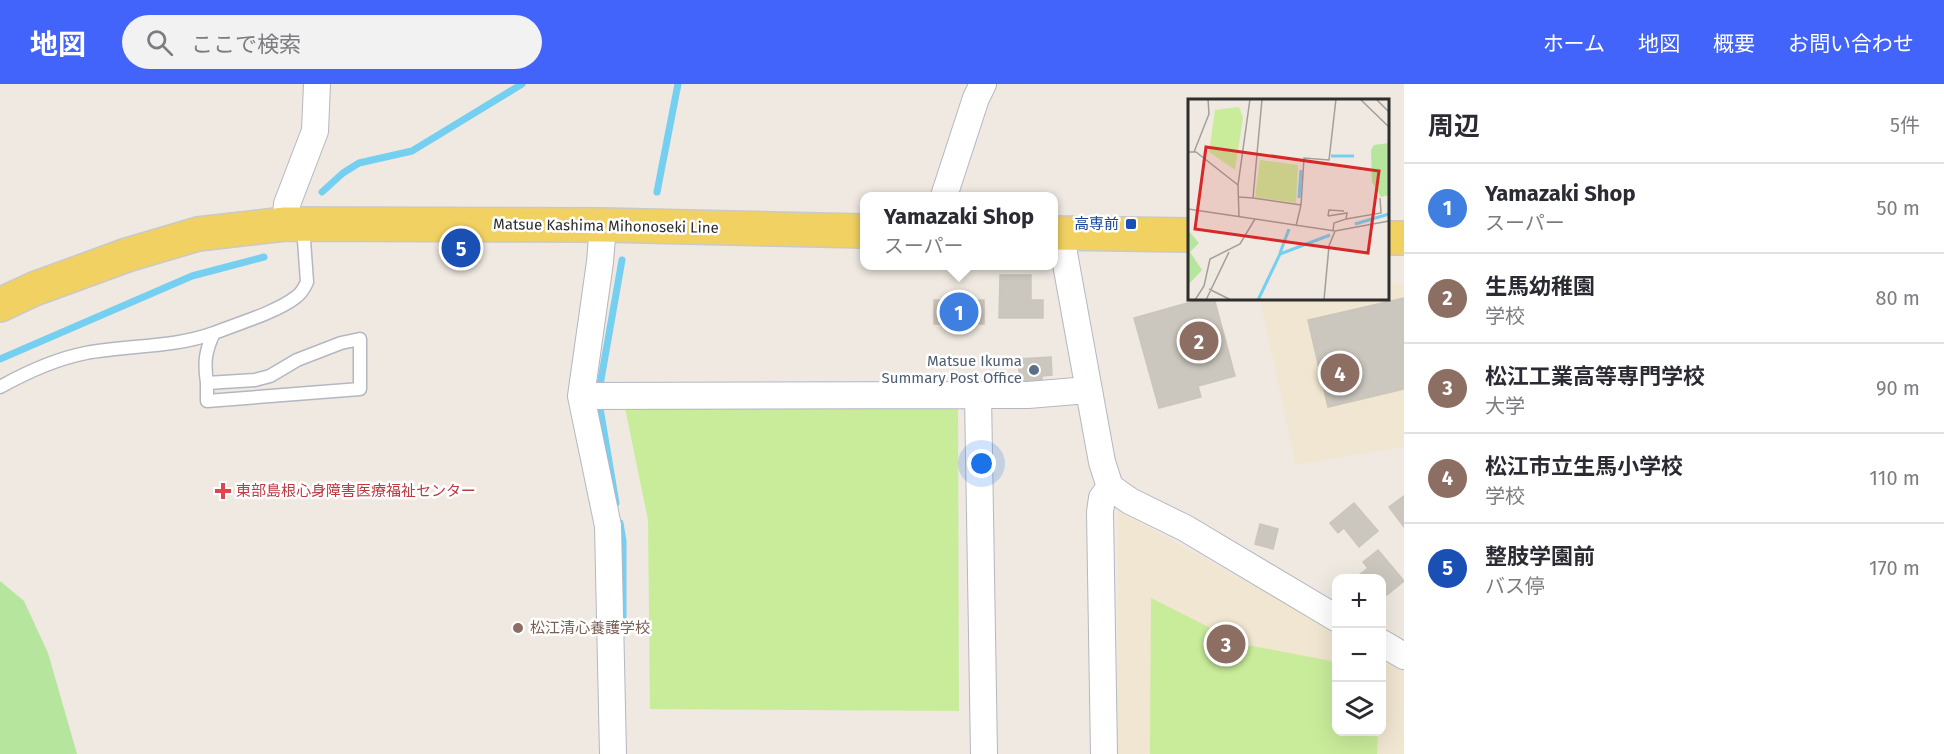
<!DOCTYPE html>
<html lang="ja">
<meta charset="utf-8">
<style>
body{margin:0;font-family:"Fira Sans","Noto Sans JP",sans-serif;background:#f2f2f3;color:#2b2b33}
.controls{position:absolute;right:18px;bottom:18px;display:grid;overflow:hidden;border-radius:12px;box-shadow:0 6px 24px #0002}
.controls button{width:54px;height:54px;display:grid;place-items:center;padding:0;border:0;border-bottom:2px solid #e1e1e2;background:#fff;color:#2b2b33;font:30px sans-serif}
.you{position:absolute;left:982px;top:380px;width:21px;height:21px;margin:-15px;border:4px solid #fff;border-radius:50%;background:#1a73e8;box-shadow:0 0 0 9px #1a73e833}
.badge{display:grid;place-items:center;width:39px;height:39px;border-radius:50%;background:#4264fb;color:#fff;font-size:20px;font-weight:700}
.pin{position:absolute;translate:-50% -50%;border:3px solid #fff;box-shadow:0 2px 6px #0006}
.popup{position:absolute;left:860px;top:108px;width:198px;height:78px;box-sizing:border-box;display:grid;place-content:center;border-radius:12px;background:#fff;filter:drop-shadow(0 2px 4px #0005);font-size:20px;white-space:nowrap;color:#7c7c81}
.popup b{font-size:22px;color:#2b2b33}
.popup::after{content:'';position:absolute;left:50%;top:100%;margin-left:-12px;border:12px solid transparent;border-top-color:#fff}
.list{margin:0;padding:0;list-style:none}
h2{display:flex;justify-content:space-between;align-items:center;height:78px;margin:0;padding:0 24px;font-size:26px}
h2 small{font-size:20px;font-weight:400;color:#7c7c81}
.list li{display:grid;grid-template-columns:39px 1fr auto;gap:18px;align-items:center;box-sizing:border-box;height:90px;padding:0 24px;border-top:2px solid #e1e1e2}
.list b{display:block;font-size:22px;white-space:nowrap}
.list p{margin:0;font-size:20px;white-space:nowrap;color:#7c7c81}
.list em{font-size:20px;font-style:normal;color:#7c7c81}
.icon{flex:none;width:33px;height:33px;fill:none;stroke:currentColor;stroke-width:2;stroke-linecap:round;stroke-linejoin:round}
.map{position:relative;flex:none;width:1404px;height:670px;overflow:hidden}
header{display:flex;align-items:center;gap:36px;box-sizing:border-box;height:84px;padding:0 30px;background:#4264fb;color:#fff}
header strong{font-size:28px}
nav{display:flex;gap:33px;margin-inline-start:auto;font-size:21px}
.search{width:420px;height:54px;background:#f2f2f3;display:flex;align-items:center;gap:15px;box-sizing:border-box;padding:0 21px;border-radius:33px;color:#7c7c81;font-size:22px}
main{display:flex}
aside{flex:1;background:#fff}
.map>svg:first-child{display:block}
.education{fill:#f0e6d1}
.green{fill:#b6e59e}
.pitch{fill:#c9ec9a}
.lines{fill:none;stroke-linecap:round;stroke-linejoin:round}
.stream{stroke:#75cff0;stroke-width:7}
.building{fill:#cbc7bf;stroke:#cbc5ba;stroke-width:1.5}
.lane-casing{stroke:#b4b7c1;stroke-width:15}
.street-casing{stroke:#b4b7c1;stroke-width:28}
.primary-casing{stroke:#c9c9c9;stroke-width:36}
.lane{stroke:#fff;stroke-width:12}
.street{stroke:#fff;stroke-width:26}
.primary{stroke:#f2d163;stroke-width:33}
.transit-dot{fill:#1a4fb4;stroke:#fff;stroke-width:2}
.service-dot{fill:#5c6f8a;stroke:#fff;stroke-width:2}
.health-dot{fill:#e0444e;stroke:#fff;stroke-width:2}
.education-dot{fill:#8d6e63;stroke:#fff;stroke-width:2}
.labels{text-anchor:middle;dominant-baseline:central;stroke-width:5;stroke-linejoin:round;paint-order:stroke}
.transit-label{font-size:15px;fill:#164399;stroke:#fff;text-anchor:end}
.street-label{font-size:15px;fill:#2e2e2e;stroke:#fff}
.service-label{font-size:15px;fill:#4e5e75;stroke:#fff;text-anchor:end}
.health-label{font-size:15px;fill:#be3a42;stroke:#fff;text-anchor:start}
.education-label{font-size:15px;fill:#785e54;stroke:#fff;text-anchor:start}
.inset-river{fill:none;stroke:#75cff0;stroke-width:3}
.inset-road{fill:none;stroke:#a29e99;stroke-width:1.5}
.view{fill:#d62828;fill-opacity:0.15;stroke:#d62828;stroke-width:3}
.inset-edge{fill:none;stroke:#2e2e2e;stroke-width:3}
</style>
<header>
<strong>地図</strong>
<div class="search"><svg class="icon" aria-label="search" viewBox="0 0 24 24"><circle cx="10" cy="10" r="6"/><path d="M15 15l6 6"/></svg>ここで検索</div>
<nav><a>ホーム</a><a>地図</a><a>概要</a><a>お問い合わせ</a></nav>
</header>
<main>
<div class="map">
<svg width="1404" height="670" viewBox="0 0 1404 670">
<rect width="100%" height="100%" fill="#efe9e1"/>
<path class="education" d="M1388,199h16v164l-108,18 -36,-166 128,-1z
M1118,427l218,120v101h46v-76l22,13v85h-287z"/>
<path class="green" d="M0,497l24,20 24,52 29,101h-77z"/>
<path class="pitch" d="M624,319l334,3 1,305 -309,-2 -2,-189z
M1151,514l91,46 89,17 5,9v62h42l-1,22h-227z"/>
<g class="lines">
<path class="stream" d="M322,108l21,-19 16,-10 53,-12 110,-67
M657,108l21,-108
M0,275l192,-83 72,-19
M599,307l23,-131
M599,318l17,101
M620,439l3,18v93"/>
</g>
<path class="building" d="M1000,191h31v25h12v18h-44z
M1205,214h9l21,78 -37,10 3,11 -42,11 -25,-90z
M1404,214v91l-76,18 -20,-87z
M934,216h50v24h-50z
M1051,273l1,18 -10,1v9l-22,1 -2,-27z
M1404,412v31l-15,-20z
M1354,419l24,28 -19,16 -15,-19 -6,5 -8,-10z
M1260,440l18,5 -5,20 -18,-5z
M1378,466l26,31 -17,14 -5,-7v-10h-27l13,-10 -5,-6z"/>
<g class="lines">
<g class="lane-casing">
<path id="lane" d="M207,299v18l153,-12v-50l-19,4 -44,17 -27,16 -15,4 -48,3c-3,-20 -2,-32 7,-50 23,-9 63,-21 82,-36 6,-4 8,-9 11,-15l-4,-56
M0,303c27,-15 55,-28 86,-34 42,-8 87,-5 128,-20"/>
</g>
<g class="street-casing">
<path id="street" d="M944,112l32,-98 7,-14
M285,140l2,-20 28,-73 2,-47
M603,141l-3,37 -19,134 27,130 5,228
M1064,149v20l38,209 8,25 20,14 55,27 151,90
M581,312l397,-1
M1382,559l22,13
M984,670l-6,-359h50l60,-5
M1104,670l-4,-242 2,-14 8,-11"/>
</g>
<g class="primary-casing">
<path id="primary" d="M1054,149l136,2
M1388,154h16
M0,221l34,-16 93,-34 71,-21 87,-10 318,1 261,6"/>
</g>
<use href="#lane" class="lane"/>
<use href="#street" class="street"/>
<use href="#primary" class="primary"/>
</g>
<rect class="transit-dot" x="1125" y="134" width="12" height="12" rx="3"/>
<circle class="service-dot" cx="1034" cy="286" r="6"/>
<path class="health-dot" d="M220 398h6v6h6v6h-6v6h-6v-6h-6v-6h6z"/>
<circle class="education-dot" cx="518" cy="544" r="6"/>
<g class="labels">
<g class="transit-label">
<text x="1119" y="140">高専前</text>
</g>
<g class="street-label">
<text transform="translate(606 142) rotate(1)">Matsue Kashima Mihonoseki Line</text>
</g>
<g class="service-label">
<text x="1022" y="277">Matsue Ikuma<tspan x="1022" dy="17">Summary Post Office</tspan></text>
</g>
<g class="health-label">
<text x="236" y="407">東部島根心身障害医療福祉センター</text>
</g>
<g class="education-label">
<text x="530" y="544">松江清心養護学校</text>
</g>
</g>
<g transform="translate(1188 15)">
<rect width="201" height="201" fill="#efe9e1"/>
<path d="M201,44v52l-8,2 -9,-15 -1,-32 3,-5zM0,131l11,13 -9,9 12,18 -14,15z" fill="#b6e59e"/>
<path d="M51,8l4,11 -8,52 -26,-18 6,-42zM72,61l38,5 -2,38 -41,-6z" fill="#c9ec9a"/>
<path class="inset-river" d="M143,57h23M111,99l2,-28M167,125l34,-10M92,154l9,-24M70,201l22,-46 50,-19"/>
<path class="inset-road" d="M172,0l29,28M188,0l13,13M0,53h8l42,33M6,53l15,-38 -1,-15M51,98l14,1 9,-99M65,99l48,7M0,110l147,22 54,-10M140,117l19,-3 -1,6 -12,4 -1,8M140,117l1,-6 15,1M51,118l-1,-32 12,-86M158,120l35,-6 -1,-15M108,127l5,-21 3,-47 25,2 7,-61M21,190l22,11M7,201l9,-14 6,-27 30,-15 15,-25M18,201l23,-48M136,201l5,-54 6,-15"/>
<path class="view" d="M18,48l173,24 -11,82 -173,-24z"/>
<rect width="201" height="201" class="inset-edge"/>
</g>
</svg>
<div class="controls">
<button>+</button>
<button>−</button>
<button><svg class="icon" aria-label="layers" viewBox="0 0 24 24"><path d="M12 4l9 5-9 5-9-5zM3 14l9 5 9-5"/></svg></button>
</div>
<div class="you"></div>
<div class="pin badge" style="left:959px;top:228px;background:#3f7fe0">1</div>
<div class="popup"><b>Yamazaki Shop</b>スーパー</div>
<div class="pin badge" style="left:1199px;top:257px;background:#8d6e63">2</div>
<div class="pin badge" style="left:1226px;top:560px;background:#8d6e63">3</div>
<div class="pin badge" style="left:1340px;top:289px;background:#8d6e63">4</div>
<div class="pin badge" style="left:461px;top:164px;background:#1a4fb4">5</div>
</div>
<aside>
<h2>周辺<small>5件</small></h2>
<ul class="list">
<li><span class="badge" style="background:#3f7fe0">1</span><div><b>Yamazaki Shop</b><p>スーパー</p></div><em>50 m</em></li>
<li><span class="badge" style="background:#8d6e63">2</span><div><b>生馬幼稚園</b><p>学校</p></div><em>80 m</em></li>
<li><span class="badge" style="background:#8d6e63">3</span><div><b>松江工業高等専門学校</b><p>大学</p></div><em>90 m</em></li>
<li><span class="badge" style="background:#8d6e63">4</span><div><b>松江市立生馬小学校</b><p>学校</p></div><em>110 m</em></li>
<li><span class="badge" style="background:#1a4fb4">5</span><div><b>整肢学園前</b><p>バス停</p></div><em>170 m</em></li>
</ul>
</aside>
</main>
